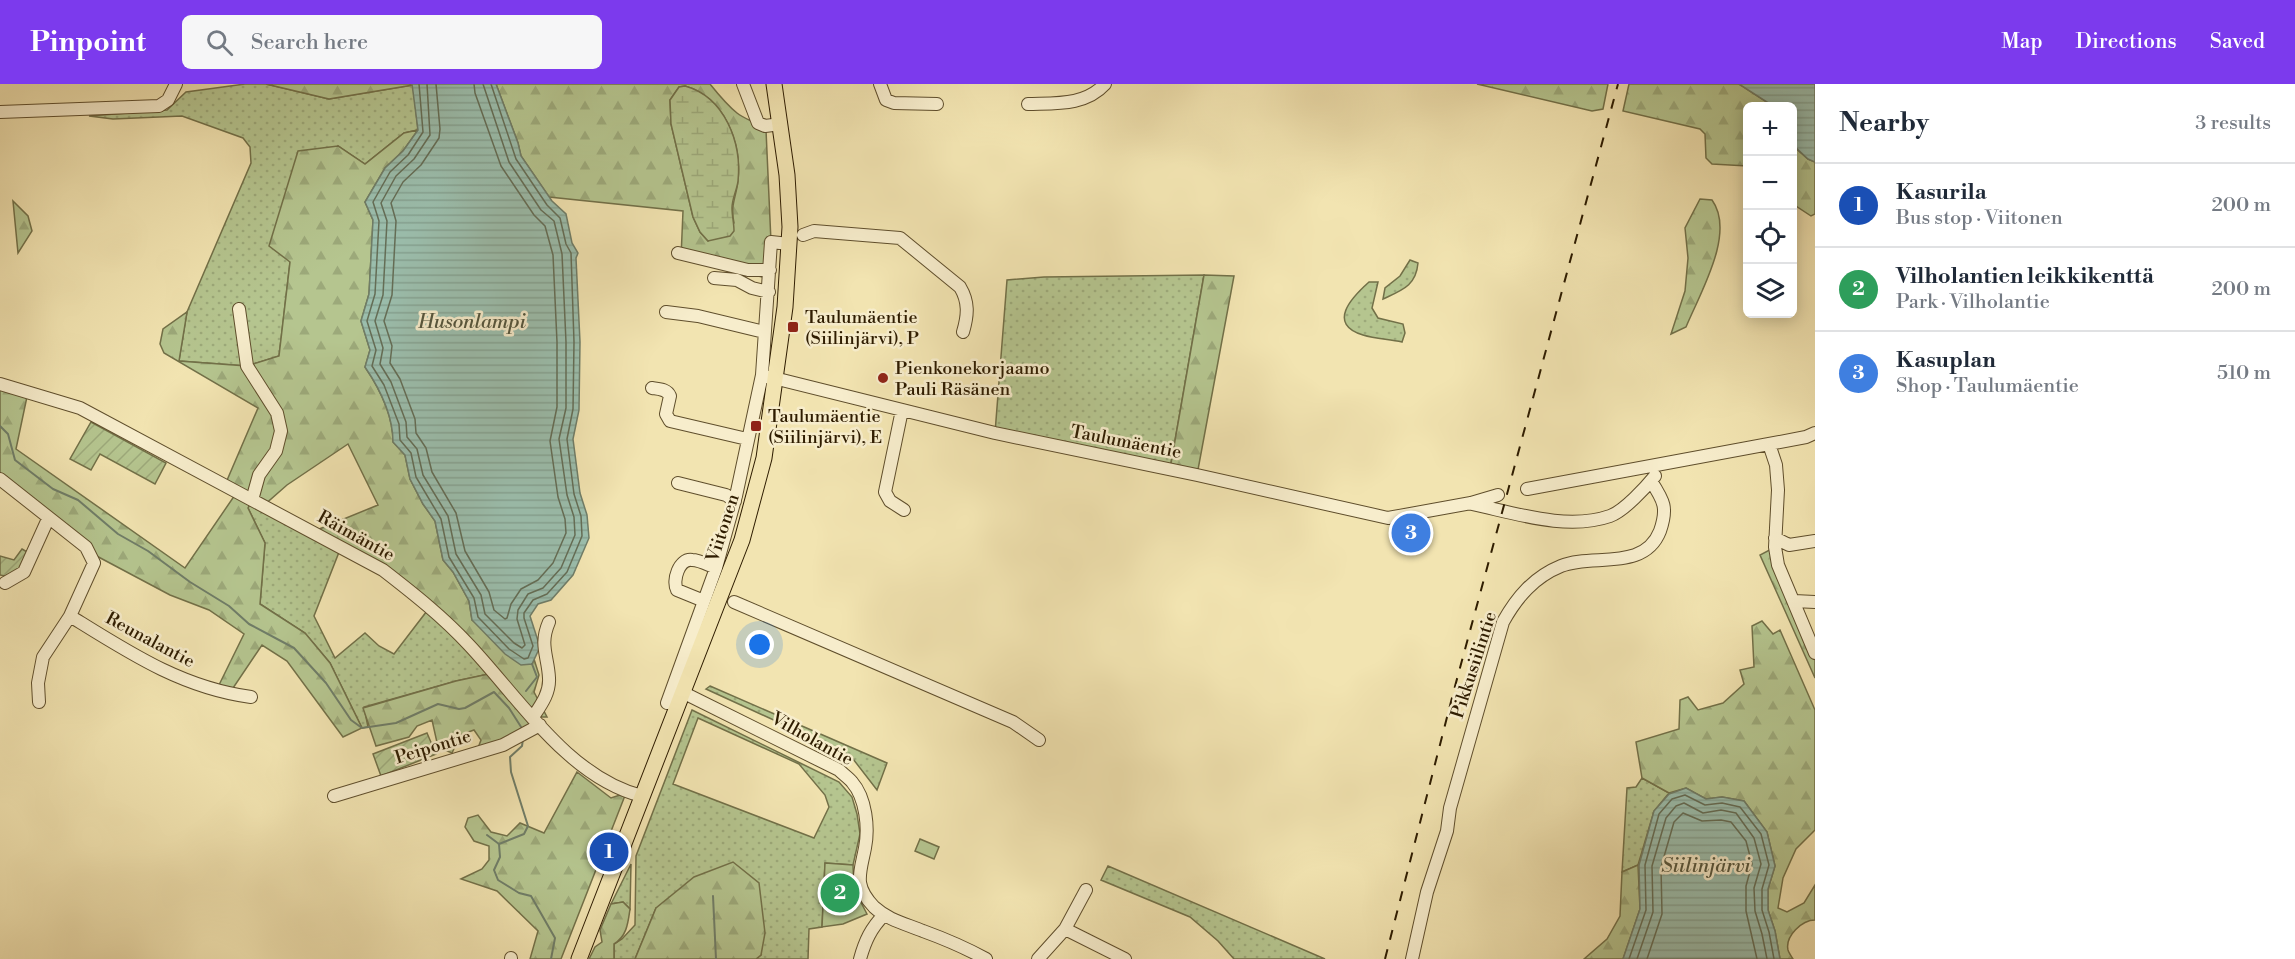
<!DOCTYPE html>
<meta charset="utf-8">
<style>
body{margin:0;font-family:"Libre Bodoni",serif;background:#f6f6f7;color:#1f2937}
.controls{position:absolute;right:18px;top:18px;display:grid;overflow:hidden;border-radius:9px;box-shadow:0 3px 15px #0003}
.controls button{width:54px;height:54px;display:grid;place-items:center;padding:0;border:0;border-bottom:2px solid #e0e1e3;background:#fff;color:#1f2937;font:30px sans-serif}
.you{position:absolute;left:760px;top:561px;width:21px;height:21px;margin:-15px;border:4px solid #fff;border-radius:50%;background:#1a73e8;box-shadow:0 0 0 9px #1a73e833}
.badge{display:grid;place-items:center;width:39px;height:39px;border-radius:50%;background:#7c3aed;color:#fff;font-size:20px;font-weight:700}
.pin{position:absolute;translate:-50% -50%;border:3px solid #fff;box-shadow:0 2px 6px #0006}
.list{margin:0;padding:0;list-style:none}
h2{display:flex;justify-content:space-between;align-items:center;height:78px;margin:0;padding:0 24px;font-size:26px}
h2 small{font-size:20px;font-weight:400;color:#747a83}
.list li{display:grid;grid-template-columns:39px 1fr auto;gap:18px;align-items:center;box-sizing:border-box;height:84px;padding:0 24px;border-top:2px solid #e0e1e3}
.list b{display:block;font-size:22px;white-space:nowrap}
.list p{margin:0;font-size:20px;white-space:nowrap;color:#747a83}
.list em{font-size:20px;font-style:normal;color:#747a83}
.icon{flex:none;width:33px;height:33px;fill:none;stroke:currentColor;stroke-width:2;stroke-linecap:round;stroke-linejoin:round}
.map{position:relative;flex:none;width:1815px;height:875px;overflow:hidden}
header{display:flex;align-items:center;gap:36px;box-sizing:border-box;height:84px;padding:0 30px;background:#7c3aed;color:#fff}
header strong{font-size:28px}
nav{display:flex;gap:33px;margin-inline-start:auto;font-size:21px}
.search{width:420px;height:54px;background:#f6f6f7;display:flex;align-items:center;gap:15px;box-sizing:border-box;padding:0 21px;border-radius:9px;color:#747a83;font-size:22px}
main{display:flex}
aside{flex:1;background:#fff}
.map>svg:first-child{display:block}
.grass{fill:url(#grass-dots);stroke:#727048;stroke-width:1.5;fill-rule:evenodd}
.forest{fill:url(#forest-firs);stroke:#727048;stroke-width:1.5;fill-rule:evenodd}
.wetland{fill:url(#wetland-marsh);stroke:#727048;stroke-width:1.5}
.park{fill:#b5c58f;stroke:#727048;stroke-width:1.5}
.garden{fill:url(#garden-furrows);stroke:#727048;stroke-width:1.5}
.water{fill:url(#water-rules);stroke:#6f7d68;stroke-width:1.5}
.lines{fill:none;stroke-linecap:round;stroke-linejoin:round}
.shore{stroke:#646d56;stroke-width:1.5}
.stream{stroke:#6f7d68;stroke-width:2}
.minor-casing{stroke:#5f4e2c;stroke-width:14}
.major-casing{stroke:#2e1c00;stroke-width:17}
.minor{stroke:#f7edcc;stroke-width:12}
.major{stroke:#f2e4b1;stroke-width:15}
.rail{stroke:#2e1c00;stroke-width:2;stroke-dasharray:10 10;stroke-linecap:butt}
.poi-dot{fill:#8f2418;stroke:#f7edcc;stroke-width:2}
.labels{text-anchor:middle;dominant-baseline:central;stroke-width:5;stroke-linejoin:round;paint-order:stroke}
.poi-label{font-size:18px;fill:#2e1c00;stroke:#f7edcc;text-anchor:start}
.street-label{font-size:18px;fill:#2e1c00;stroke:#f7edcc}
.water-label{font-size:20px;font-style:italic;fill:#54553d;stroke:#f7edcc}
</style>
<header>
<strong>Pinpoint</strong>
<div class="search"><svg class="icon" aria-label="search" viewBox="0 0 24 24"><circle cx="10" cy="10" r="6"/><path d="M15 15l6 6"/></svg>Search here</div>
<nav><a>Map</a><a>Directions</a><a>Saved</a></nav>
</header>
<main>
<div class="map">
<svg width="1815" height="875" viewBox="0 0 1815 875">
<defs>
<pattern id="grass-dots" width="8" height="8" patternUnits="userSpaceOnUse" patternTransform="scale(1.5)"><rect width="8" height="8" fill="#b5c58f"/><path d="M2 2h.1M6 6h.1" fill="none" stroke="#9ca97a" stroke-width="1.8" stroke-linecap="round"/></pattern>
<pattern id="forest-firs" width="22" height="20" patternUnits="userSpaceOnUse" patternTransform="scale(1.5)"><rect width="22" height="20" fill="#b5c58f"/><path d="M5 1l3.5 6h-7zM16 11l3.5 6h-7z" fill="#9ca97a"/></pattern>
<pattern id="wetland-marsh" width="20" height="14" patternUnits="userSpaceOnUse" patternTransform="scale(1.5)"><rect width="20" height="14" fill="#b5c58f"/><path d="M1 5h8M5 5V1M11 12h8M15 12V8" fill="none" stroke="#9ca97a"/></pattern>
<pattern id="garden-furrows" width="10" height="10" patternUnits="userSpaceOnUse" patternTransform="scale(1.5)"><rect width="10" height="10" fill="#b5c58f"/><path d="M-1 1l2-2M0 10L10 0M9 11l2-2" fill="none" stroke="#9ca97a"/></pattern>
<pattern id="water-rules" width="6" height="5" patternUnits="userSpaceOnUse" patternTransform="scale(1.5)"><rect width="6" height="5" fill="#9bbead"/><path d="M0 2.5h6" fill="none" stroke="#86a393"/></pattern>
</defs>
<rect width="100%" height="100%" fill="#f2e4b1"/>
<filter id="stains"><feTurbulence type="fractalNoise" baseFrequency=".00333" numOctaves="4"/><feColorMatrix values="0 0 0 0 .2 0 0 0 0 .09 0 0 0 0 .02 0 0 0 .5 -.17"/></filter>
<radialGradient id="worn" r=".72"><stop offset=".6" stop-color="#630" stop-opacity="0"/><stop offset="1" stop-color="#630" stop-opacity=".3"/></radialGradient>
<path class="grass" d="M245,0h21l63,15 84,-14 5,45 -14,3 -39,31 -27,-18 -48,116 -11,94 -32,10 -68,-5 8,-49 64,-149 -1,-16 -7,-9 -61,-22 -69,3 -24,-3 78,-6 19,-18z
M1410,176l8,3c-2,23 -16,27 -35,36l2,-11 15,-12z
M1204,191l-34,194 -175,-36 12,-153 37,-3z
M1369,198h9l-6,26 6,10 25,6 2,9 -3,9c-13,-3 -26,-3 -39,-7 -36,-11 -12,-37 6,-53z
M252,416l89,47 -27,69 21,42 30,-25 14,13 15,8 36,-47 64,66 -38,8 -92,26 4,20 -6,1 -32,-65 -25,-30 -45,-29 5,-61 -17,-35z
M710,602l177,77 -10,27 -27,-35 -144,-66z
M692,626l147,72 13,15 5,17 3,20 -7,31 -28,-2 -3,64 -13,2 -1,30h-52l5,-4 -105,-47 -21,51h-21v-15l8,-5 13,-14 1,-69zM698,634l101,46 26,31 4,12 -15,31 -141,-54z
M1642,694l27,15 -15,18 -16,54 -16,7 5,-84 9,-1z
M631,780l-1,45 -7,-7 -12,2z
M1108,782l217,93h-91l-16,-18 -28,-24 -89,-37z"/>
<path class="forest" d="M266,0h146l1,1 -84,14z
M496,0h214c8,10 17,21 27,29 9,7 20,9 29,17l5,112 -1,28 -8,7 -81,-19 2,-47 -134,-14 -28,-41 -3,-13zM685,2c40,12 57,57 53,95 -2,17 -8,24 -4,42l-26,18 -8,-9 -7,-15 -22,-93 -1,-24 9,-13z
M1477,0h131l-5,25 -11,2z
M1629,0h110l34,22h-25l-1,60 -35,-2 -6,-6 -1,-24 -5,-5 -77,-18z
M418,46l-15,21 -18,17 -20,34 8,18 -4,74 -8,27 9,29 -5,17c15,22 28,47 28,75l12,13 5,24 13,25 12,17 8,39 10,12 16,29 3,19 60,44 2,-5 5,16 -5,17 13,25h-13l6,8 -64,28 5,-13 -7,-10 -14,5 -8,18 -14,-6 -6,-27 -15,6 -8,11 -33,9 -13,-38 93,-27 37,-8 -67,-70 -114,-71 66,-27 -30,-61 -61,41 -24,21 -11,-6 -4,8 17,35 -5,61 45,29 25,30 32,65 -19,9 -56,-76 -25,-16 -33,49 -12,-5 27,-55 -35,-24 -39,-15 -79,-42 -91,-74v-95l28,8 -12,57 169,119 52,-76 -12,-7 33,-77 -94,-55 -4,-9 3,-15 24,-17 -8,49 68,5 32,-10 11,-94 -21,-16 29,-95 40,-5 27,18 39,-31z
M1792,61l16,14 7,3v52l-4,2 -18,-12z
M1700,115l12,1c24,33 -12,93 -26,127l-15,7 14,-43 3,-33 -3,-30z
M13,117l15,15 4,15 -14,22z
M1204,191l30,1 -37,199 -27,-6z
M1775,463l40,106v25l-55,-123z
M1762,537l11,13 7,-4 35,80v120l-19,19 -13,29 -5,30 9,4 17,-9 11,-18v35c-13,0 -30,16 -27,30 1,3 3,6 5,9h-13l-5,-28 -7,-21v-21l7,-23 -8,-34 -23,-31 -22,-4 -16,2 -20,-11 -17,5 -27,-15 -6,-36 43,-13 1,-29 8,-3 10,13 25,-7 21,-19 -4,-14 14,-3 -2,-41z
M577,688l34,26 15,-5 -65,166h-31l8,-28 -41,-40 -36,-12 21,-10 7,-9v-14l-15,-5 -9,-14 3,-9 10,-3 13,17 16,4 13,-13 24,10z
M733,778l26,21 6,50 -4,22 -5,4h-121l21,-51 38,-31z
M1638,781l2,44 -17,50h-39l23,-20 13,-23 2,-44z
M623,818l7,7c-2,14 -3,27 -16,35v15h-25l6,-12 7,-5 -2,-12 11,-26z"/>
<path class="wetland" d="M685,2c40,11 57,57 53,95 -1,9 -6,17 -6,27 0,8 2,15 2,23l-4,5 -22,5 -8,-9 -7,-15 -22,-93 -1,-24 9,-13z"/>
<path class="park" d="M920,755l19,8 -5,12 -19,-8z
M825,779l28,2 1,24 13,25 -24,10 -21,3z"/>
<path class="garden" d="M91,338l75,41 -11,21 -55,-30 -9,16 -21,-11z
M22,465l7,4 -11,19 -9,5 -9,-2v-19l14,4z
M427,649l9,21 -55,22 -8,-22z"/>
<path class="water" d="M412,0h84l22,59 3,13 31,45 14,13 6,29 6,10 -2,5 4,84 -1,68 -6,29 7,54 7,22 2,23 -16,37 -22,25 -13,4 -8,12 10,31 -8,17 -11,1 -16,-11 -33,-34 -3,-19 -16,-29 -10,-12 -8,-39 -12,-17 -13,-25 -5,-24 -12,-13c0,-28 -13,-53 -28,-75l5,-17 -9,-29 8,-27 4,-74 -8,-18 20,-34 18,-17 15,-21z
M1739,0h76v78l-7,-3 -15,-14 -1,-39h-19z
M1686,704l20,11 16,-2 22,4 23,31 8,34 -7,23v21l7,21 5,28h-157l17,-50 -1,-44 15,-54 15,-17z"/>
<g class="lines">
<path class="shore" d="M419,0l4,48 -15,23 -18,17 -17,30 6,19 -4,73 -8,27 9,29 -4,16 12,19 15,39 1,16 11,13 5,24 25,42 8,38 25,41 4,19 31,32 15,10 4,-1 5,-12 -9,-28v-5l9,-13 14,-6 20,-22 15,-36 -1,-20 -7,-22 -7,-55 6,-30 1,-67 -3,-89 -5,-9 -6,-26 -13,-13 -31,-46 -25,-75
M427,0l3,51 -16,24 -18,17 -15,27 6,18 -4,74 -8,26 8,27 -3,16 11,18 15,40 1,15 10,12 6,26 25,41 8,38 25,41 4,19 29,29 8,5 3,-3 -8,-26 1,-9 10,-16 15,-6 18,-20 14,-33 -1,-18 -7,-22 -8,-56 7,-31v-66l-4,-88 -8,-33 -13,-11 -32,-48 -26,-78
M436,0l4,45 -1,9 -18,27 -18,17 -12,21 5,18 -4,74 -8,26 8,25 -2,17 10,16 15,40 1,14 10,15 6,24 24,41 9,38 24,41 5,18 11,9 2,-1 4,-14 10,-15 17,-9 15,-17 13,-30 -1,-14 -7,-22 -8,-56 7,-34v-65l-4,-87 -8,-29 -11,-11 -33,-49 -26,-73 -1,-9
M1629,875l17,-49 -1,-45 14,-51 13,-15 13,-4 20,10 17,-2 18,4 21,27 8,31 -7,24v21l7,22 5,27
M1637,875l16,-47 -1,-46 14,-48 10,-12 8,-3 19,10 18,-3 15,3 18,25 7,26 -7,24 1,23 7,23 5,25
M1647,875l15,-45 -1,-47 13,-45 9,-9 19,8 19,-1 10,2 15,19 6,23 -6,22v25l11,48"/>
<path class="stream" d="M0,342l8,8 7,26 38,29 25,11 40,34 30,17 42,31 39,24 20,18 45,24 32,35 25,37 11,8 34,-5 42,-19 21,5 6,-1 29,-16 15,16 14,22
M526,607l11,-14 -5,-13
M523,655l-1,7 -12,11 1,15 17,54 -4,8 -25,10 1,13 -6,13 4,10 21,13 12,3 24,42 -4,21
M487,751l12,9
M713,812l3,63"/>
<g class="minor-casing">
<path id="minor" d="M743,0l15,39 7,3 16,-2
M880,0l6,16 8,3 43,1
M1028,20c27,-1 57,2 77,-20
M0,28l159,-6 9,-6 8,-16
M803,151l11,-4 86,7 60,49c9,15 8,28 3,45
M678,169l70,17h22
M714,194l23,2 15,8 17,4
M239,225l8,57 30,47 4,18 -5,20 -17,24 -7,25
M666,228l32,4 66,16
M762,291l233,58 202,42 191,43 83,-15 27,-8
M0,300l80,24 303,162c31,24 60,47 86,75 50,53 100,133 173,151
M652,304c7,1 15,1 18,8l-4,18 4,7 77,18
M902,326l-17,82 5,9 14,9
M1769,360l7,21 2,25 -3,57 3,18 37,88
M0,395l86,68 8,16 -24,53c58,36 112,72 181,81
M678,399l48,12 9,6
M1527,405l242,-45 37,-7 9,-4
M1472,420c43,9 95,27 138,12 14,-5 36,-29 45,-40
M1775,454l14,7 26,-4
M5,499l19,-11 24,-53
M704,517l-27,-11c-5,-9 2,-32 15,-30 8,0 16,5 24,8
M1794,517l21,1
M734,518l279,120 26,18
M684,609l155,77c4,4 10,8 13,12 14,16 17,46 13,66 -5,26 -12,37 9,59 14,13 32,17 49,24 22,8 43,17 63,28
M39,618l-1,-19 5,-26 27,-41
M667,619l49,-135 20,-72 26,-121 9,-133 18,2
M533,633c8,-12 17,-24 16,-39 -1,-22 -10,-33 0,-56
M334,712l169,-51 37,-20
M1065,845l60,30
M511,874v1
M860,875c5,-18 11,-31 24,-44
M1038,875l27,-30 21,-39
M1412,875l15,-67 20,-61 3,-23 53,-186c14,-25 31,-45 58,-56 31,-13 83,6 99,-35 8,-23 4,-30 -9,-50"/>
</g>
<g class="major-casing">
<path id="major" d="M579,875l163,-419 22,-82 21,-151 5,-80 -3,-52 -13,-91"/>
</g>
<use href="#minor" class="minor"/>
<use href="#major" class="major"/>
<path class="rail" d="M1385,875l69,-269 164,-606"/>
</g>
<g class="poi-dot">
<rect x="787" y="237" width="12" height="12" rx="3"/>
<circle cx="883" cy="294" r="6"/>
<rect x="750" y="336" width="12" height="12" rx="3"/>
</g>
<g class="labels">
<g class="poi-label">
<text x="805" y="233">Taulumäentie<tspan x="805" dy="21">(Siilinjärvi), P</tspan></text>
<text x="895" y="284">Pienkonekorjaamo<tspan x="895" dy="21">Pauli Räsänen</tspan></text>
<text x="768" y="332">Taulumäentie<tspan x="768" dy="21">(Siilinjärvi), E</tspan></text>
</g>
<g class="street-label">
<text transform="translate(1126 358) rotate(11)">Taulumäentie</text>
<text transform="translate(723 444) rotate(-72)">Viitonen</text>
<text transform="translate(356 452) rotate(29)">Räimäntie</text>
<text transform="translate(150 556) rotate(28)">Reunalantie</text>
<text transform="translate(1474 581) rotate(-72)">Pikkusiilintie</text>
<text transform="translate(812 655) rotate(29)">Vilholantie</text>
<text transform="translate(433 663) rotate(-17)">Peipontie</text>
</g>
<g class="water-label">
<text x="472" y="238">Husonlampi</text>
<text x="1706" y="782">Siilinjärvi</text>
</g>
</g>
<rect width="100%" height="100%" filter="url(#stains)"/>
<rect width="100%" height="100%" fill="url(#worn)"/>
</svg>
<div class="controls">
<button>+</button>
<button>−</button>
<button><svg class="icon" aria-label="locate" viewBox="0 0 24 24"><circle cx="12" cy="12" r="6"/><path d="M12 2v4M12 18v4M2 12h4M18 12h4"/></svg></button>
<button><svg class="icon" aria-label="layers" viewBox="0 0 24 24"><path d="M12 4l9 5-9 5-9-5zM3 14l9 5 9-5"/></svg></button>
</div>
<div class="you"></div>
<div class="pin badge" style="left:609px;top:768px;background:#1a4fb4">1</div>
<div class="pin badge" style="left:840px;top:809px;background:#2e9e5b">2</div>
<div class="pin badge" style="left:1411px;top:449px;background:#3f7fe0">3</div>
</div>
<aside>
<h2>Nearby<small>3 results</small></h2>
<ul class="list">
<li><span class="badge" style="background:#1a4fb4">1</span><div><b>Kasurila</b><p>Bus stop · Viitonen</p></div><em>200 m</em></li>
<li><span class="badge" style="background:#2e9e5b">2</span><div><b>Vilholantien leikkikenttä</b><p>Park · Vilholantie</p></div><em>200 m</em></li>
<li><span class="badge" style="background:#3f7fe0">3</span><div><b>Kasuplan</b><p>Shop · Taulumäentie</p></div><em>510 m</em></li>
</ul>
</aside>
</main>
